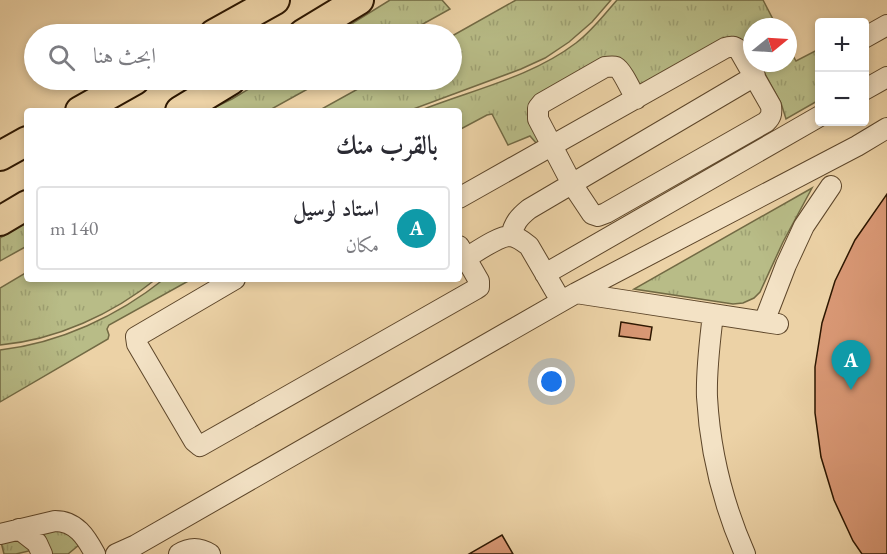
<!DOCTYPE html>
<html lang="ar">
<meta charset="utf-8">
<style>
body{margin:0;font-family:"EB Garamond",Amiri,serif;background:#f2f2f3;color:#2b2b33;direction:rtl}
.controls{position:absolute;right:18px;top:18px;display:grid;overflow:hidden;border-radius:6px;box-shadow:0 3px 9px #0003}
.controls button{width:54px;height:54px;display:grid;place-items:center;padding:0;border:0;border-bottom:2px solid #e1e1e2;background:#fff;color:#2b2b33;font:30px sans-serif}
.compass{position:absolute;left:743px;top:18px;width:54px;height:54px;border-radius:50%;background:#fff;box-shadow:0 3px 9px #0003;rotate:72deg}
.you{position:absolute;left:552px;top:382px;width:21px;height:21px;margin:-15px;border:4px solid #fff;border-radius:50%;background:#1a73e8;box-shadow:0 0 0 9px #1a73e833}
.badge{display:grid;place-items:center;width:39px;height:39px;border-radius:50%;background:#0b8043;color:#fff;font-size:20px;font-weight:700}
.pin{position:absolute;translate:-50% -50px;filter:drop-shadow(0 2px 3px #0008)}
.pin::after{content:'';position:absolute;top:32px;width:21px;height:18px;background:inherit;clip-path:polygon(0 0,100% 0,50% 100%)}
.list{margin:0;padding:0;list-style:none}
h2{display:flex;justify-content:space-between;align-items:center;height:78px;margin:0;padding:0 24px;font-size:26px}
h2 small{font-size:20px;font-weight:400;color:#7c7c81}
.list li{display:grid;grid-template-columns:39px 1fr auto;gap:18px;align-items:center;box-sizing:border-box;height:84px;margin:0 12px 12px;padding:0 12px;border:2px solid #e1e1e2;border-radius:6px}
.list b{display:block;font-size:22px;white-space:nowrap}
.list p{margin:0;font-size:20px;white-space:nowrap;color:#7c7c81}
.list em{font-size:20px;font-style:normal;color:#7c7c81}
.icon{flex:none;width:33px;height:33px;fill:none;stroke:currentColor;stroke-width:2;stroke-linecap:round;stroke-linejoin:round}
.map{position:relative;flex:none;width:887px;height:554px;overflow:hidden;direction:ltr}
.search{position:absolute;background:#fff;box-shadow:0 3px 9px #0003;left:24px;top:24px;width:438px;height:66px;display:flex;align-items:center;gap:15px;box-sizing:border-box;padding:0 21px;border-radius:33px;color:#7c7c81;font-size:22px}
.panel{position:absolute;background:#fff;box-shadow:0 3px 9px #0003;left:24px;top:108px;width:438px;height:174px;border-radius:6px;direction:rtl}
.map>svg:first-child{display:block}
.grass{fill:url(#grass-tufts);stroke:#726a44;stroke-width:1.5}
.building{fill:#d99875;stroke:#2d1701;stroke-width:1.5}
.lines{fill:none;stroke-linecap:round;stroke-linejoin:round}
.minor-casing{stroke:#5d462a;stroke-width:22}
.highway-casing{stroke:#2d1701;stroke-width:32}
.minor{stroke:#f3e2c5;stroke-width:20}
.highway{stroke:#ecd2a6;stroke-width:28}
</style>
<div class="map">
<svg width="887" height="554" viewBox="0 0 887 554">
<defs>
<pattern id="grass-tufts" width="24" height="20" patternUnits="userSpaceOnUse" patternTransform="scale(1.5)"><rect width="24" height="20" fill="#b8bc87"/><path d="M3 7l-1-3M5 7V3M7 7l1-3M15 17l-1-3M17 17v-4M19 17l1-3" fill="none" stroke="#9ea173"/></pattern>
</defs>
<rect width="100%" height="100%" fill="#ecd2a6"/>
<filter id="stains"><feTurbulence type="fractalNoise" baseFrequency=".00333" numOctaves="4"/><feColorMatrix values="0 0 0 0 .2 0 0 0 0 .09 0 0 0 0 .02 0 0 0 .5 -.17"/></filter>
<radialGradient id="worn" r=".72"><stop offset=".6" stop-color="#630" stop-opacity="0"/><stop offset="1" stop-color="#630" stop-opacity=".3"/></radialGradient>
<path class="grass" d="M390,0h52l8,9 -45,25h-70z
M516,0h95l-19,22 -23,20 -24,16 -24,11 -113,42h-90l56,-31h78v-44z
M617,0h146l14,27h-25v24l-5,-6 -108,48 -19,-33 -84,41 8,38 -7,5 -7,-8 -22,9 -16,-31 -5,1 -28,15v-19h-40c52,-21 111,-33 157,-68 16,-12 28,-28 41,-43z
M788,47l8,14 23,-12 -3,23 3,28 -33,19 -5,-16 -22,-40h29z
M264,80h60l-56,31h-61l25,-12z
M812,188l-29,54 -23,50 -6,6 -11,5 -10,1 -99,-15z
M27,221v25l-27,15v-23z
M27,272v7h129c-43,35 -100,61 -156,66v-57z
M164,279h28l-83,46 -2,4 2,6 -1,4 -108,63v-52c60,-7 118,-34 164,-71z
M53,529l17,5 9,11 -11,9h-20l-12,-22z
M16,538l17,12 -17,4h-12l-3,-12z"/>
<path class="building" d="M887,194v360h-25l-9,-13 -19,-41 -13,-43 -6,-44v-46l7,-44 13,-42 20,-41z
M621,322l31,5 -2,13 -31,-4z
M502,535l11,19h-44z"/>
<g class="lines">
<g class="minor-casing">
<path id="minor" d="M864,38l23,-13
M864,90l23,-13
M459,198l266,-150c6,-2 9,-2 14,2l32,56c1,8 0,11 -5,16l-160,91 -8,3 -6,-2 -20,-30 -34,-65v-11l4,-5 63,-36c3,0 8,-1 11,0 6,3 16,25 20,32
M511,236c3,-13 8,-19 18,-27l226,-133
M466,258c10,-6 34,-23 45,-22 7,1 13,6 18,10l32,55
M545,274l275,-158
M235,279l-99,58 1,7 57,97 6,5 276,-157 3,-2v-6l-20,-35
M576,293l202,31
M713,314c-3,27 -7,56 -6,83 3,54 16,107 38,157
M764,322l22,-57 18,-39 27,-40
M19,529l18,14 5,11
M0,534l55,-13c21,0 31,16 40,33
M116,554l20,-9 440,-252 281,-147 30,-18
M179,554c11,-7 20,-7 31,0"/>
</g>
<g class="highway-casing">
<path id="highway" d="M214,34l61,-34
M303,34l56,-34
M80,111l55,-31
M180,111l51,-31
M0,156l27,-15
M0,221l27,-16"/>
</g>
<use href="#minor" class="minor"/>
<use href="#highway" class="highway"/>
</g>
<rect width="100%" height="100%" filter="url(#stains)"/>
<rect width="100%" height="100%" fill="url(#worn)"/>
</svg>
<div class="controls">
<button>+</button>
<button>−</button>
</div>
<svg class="compass" viewBox="-18 -18 36 36"><path d="M0-13l5 13h-10z" fill="#e53935"/><path d="M0 13l5-13h-10z" fill="#7c7c81"/></svg>
<div class="you"></div>
<div class="pin badge" style="left:851px;top:390px;background:#0f9aa8">A</div>
<div class="search"><svg class="icon" aria-label="search" viewBox="0 0 24 24"><circle cx="10" cy="10" r="6"/><path d="M15 15l6 6"/></svg>ابحث هنا</div>
<section class="panel">
<h2>بالقرب منك<small></small></h2>
<ul class="list">
<li><span class="badge" style="background:#0f9aa8">A</span><div><b>استاد لوسيل</b><p>مكان</p></div><em>140 m</em></li>
</ul>
</section>
</div>
